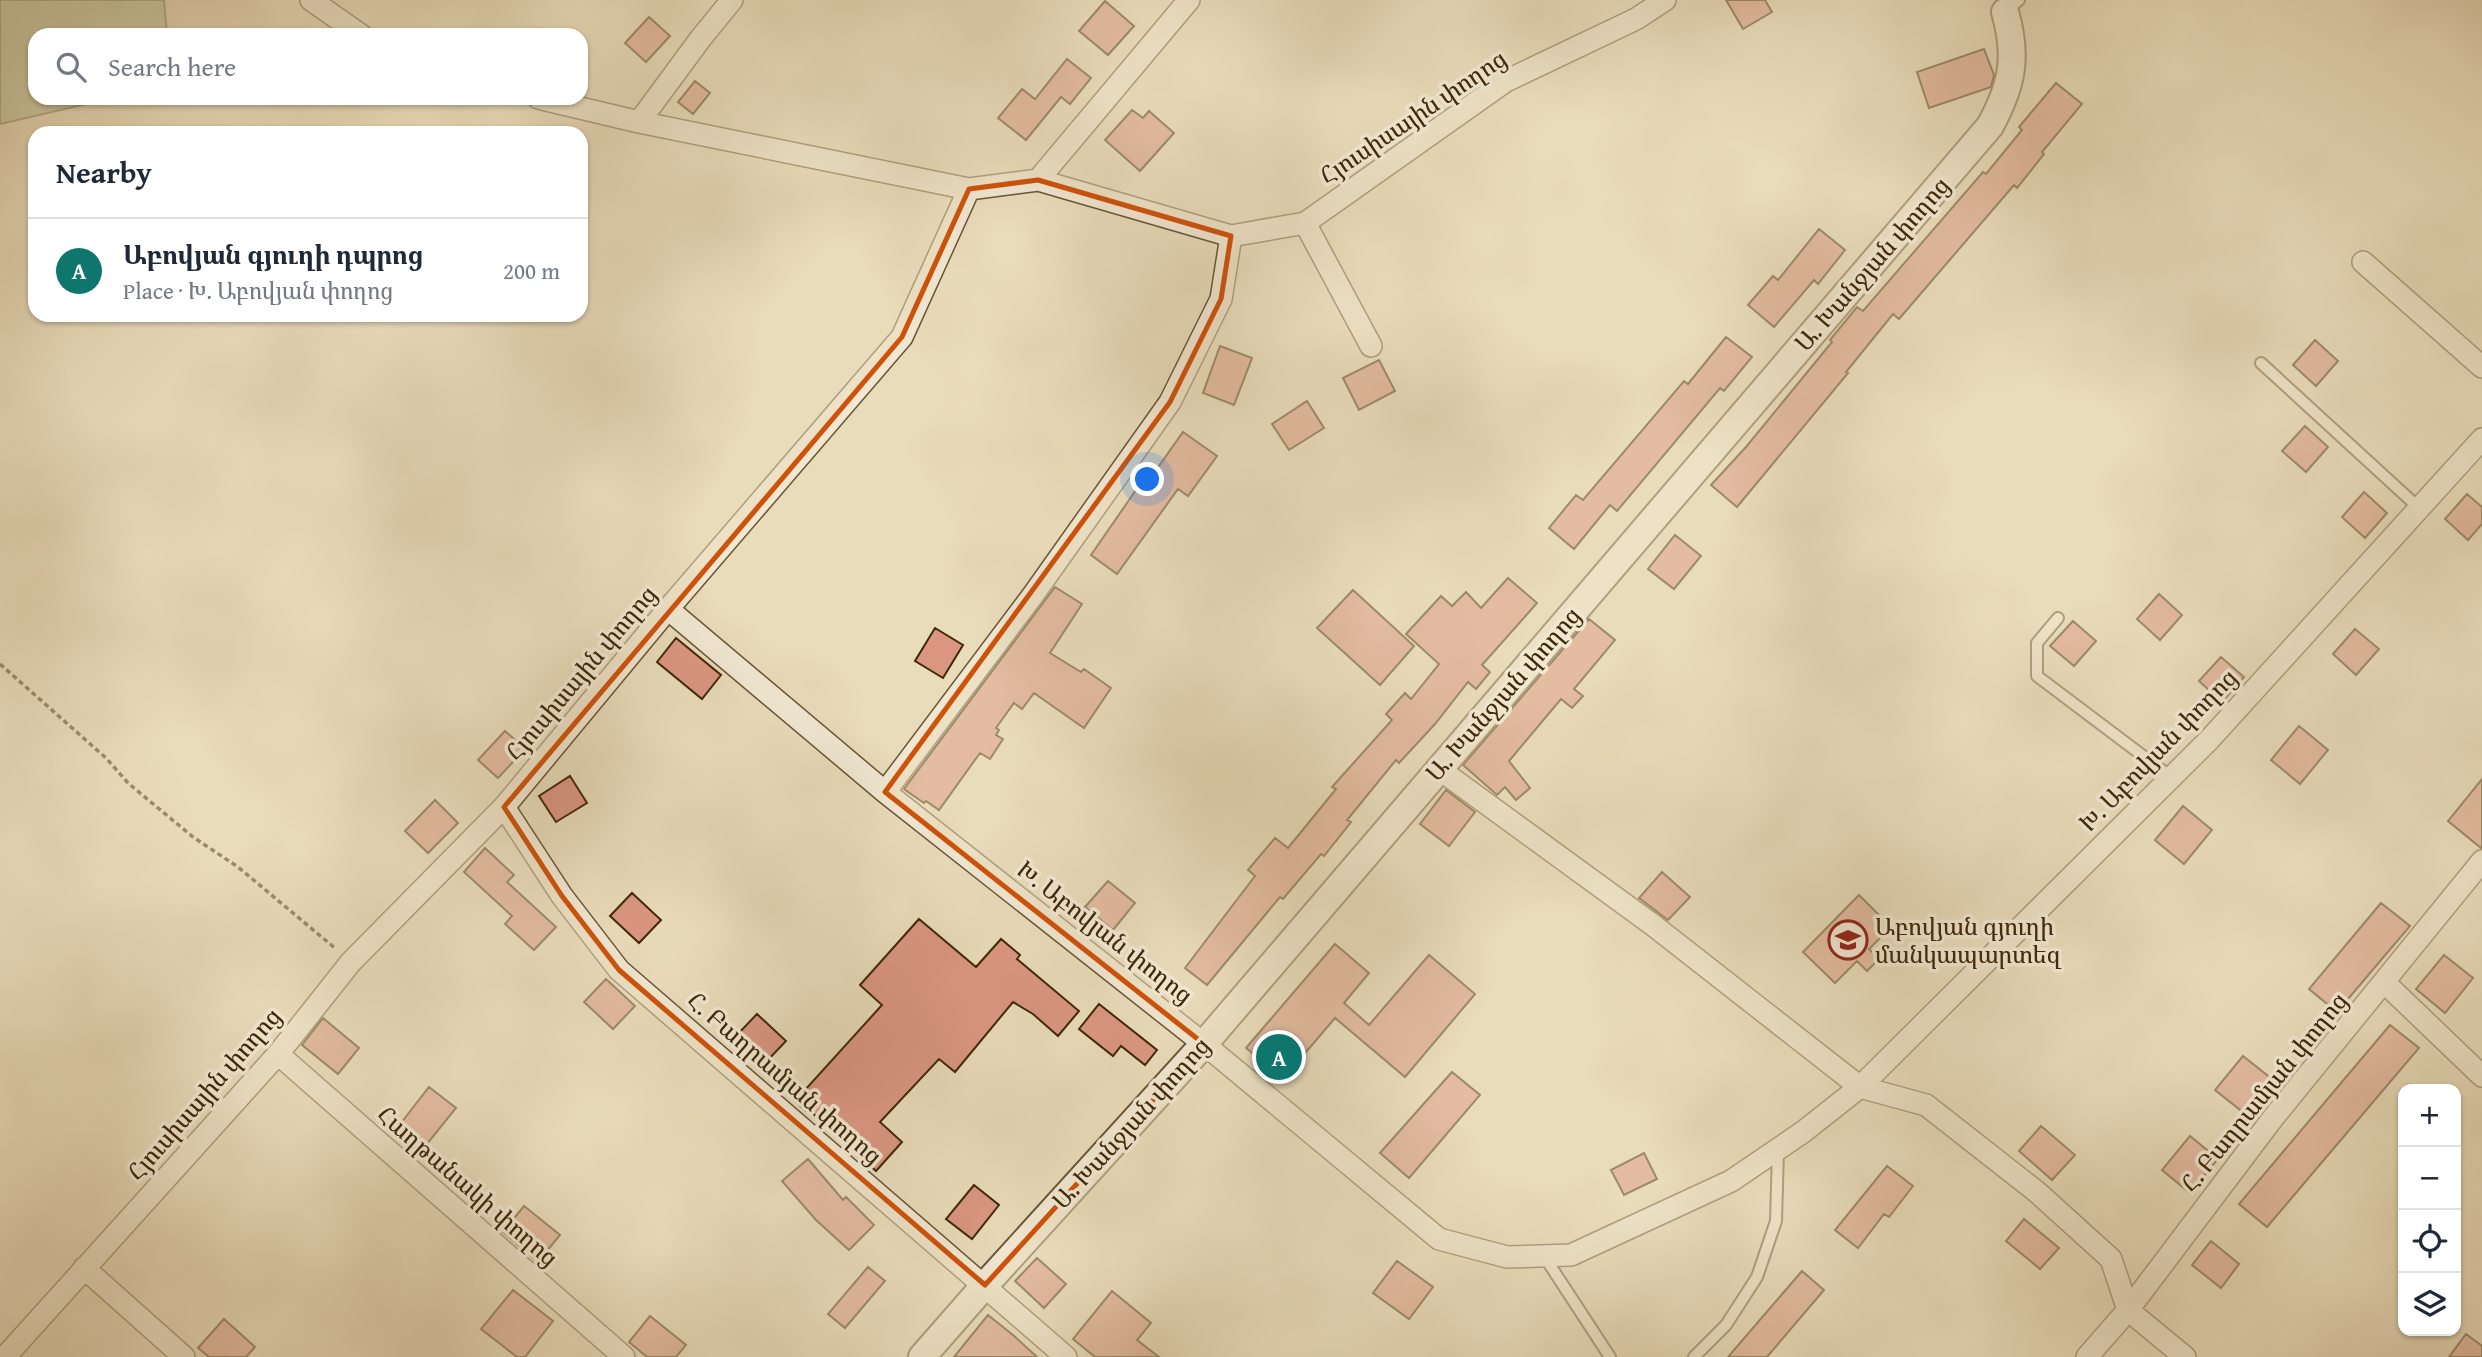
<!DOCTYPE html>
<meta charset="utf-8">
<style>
body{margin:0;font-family:"Gentium Book Plus","Noto Serif Armenian",serif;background:#f2f2f3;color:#1f2937}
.controls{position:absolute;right:21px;bottom:21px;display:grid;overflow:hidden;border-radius:14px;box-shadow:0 2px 5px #0004}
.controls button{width:63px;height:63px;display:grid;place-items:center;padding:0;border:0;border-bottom:2px solid #e0e1e3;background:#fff;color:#1f2937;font:35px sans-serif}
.you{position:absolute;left:1148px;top:480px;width:24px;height:24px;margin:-18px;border:5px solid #fff;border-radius:50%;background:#1a73e8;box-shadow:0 0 0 10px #1a73e833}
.badge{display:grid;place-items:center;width:46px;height:46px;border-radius:50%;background:#0f766e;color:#fff;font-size:23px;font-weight:700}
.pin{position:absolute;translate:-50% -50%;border:4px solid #fff;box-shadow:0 2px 7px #0006}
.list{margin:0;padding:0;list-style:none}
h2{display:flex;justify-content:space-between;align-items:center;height:91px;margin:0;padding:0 28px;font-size:30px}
h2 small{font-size:23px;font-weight:400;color:#747a83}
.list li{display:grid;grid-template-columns:46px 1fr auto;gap:21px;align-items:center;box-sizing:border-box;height:105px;padding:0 28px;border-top:2px solid #e0e1e3}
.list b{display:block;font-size:26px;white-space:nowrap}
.list p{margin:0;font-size:23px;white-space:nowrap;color:#747a83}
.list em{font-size:23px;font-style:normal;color:#747a83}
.icon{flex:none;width:38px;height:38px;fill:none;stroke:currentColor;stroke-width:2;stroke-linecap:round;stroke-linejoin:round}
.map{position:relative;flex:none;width:2482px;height:1357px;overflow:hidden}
.search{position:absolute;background:#fff;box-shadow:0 2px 5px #0004;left:28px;top:28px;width:560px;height:77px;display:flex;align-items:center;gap:18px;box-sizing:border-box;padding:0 24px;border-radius:21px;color:#747a83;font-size:26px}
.panel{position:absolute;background:#fff;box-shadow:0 2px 5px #0004;left:28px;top:126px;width:560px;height:196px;border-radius:21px}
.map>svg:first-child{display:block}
.green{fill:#b3c192;stroke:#79744c;stroke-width:2}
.building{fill:#db9682;stroke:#3f2806;stroke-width:2}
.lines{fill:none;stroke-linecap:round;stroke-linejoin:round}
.service-casing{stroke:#6a5533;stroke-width:14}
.minor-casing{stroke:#6a5533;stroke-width:24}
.tertiary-casing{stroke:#6a5533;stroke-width:30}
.path{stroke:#3f2806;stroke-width:3.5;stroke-dasharray:5 3.5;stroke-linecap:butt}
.service{stroke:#f1e8d3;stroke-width:10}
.minor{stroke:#f1e8d3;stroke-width:21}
.tertiary{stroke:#f1e8d3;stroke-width:26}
.marked{fill:none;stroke:#cf520b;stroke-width:5;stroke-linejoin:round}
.labels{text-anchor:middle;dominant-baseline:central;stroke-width:7;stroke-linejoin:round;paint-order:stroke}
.street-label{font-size:24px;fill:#3f2806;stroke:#f1e8d3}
.poi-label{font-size:24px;fill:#3f2806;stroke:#f1e8d3;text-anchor:start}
</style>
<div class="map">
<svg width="2482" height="1357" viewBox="0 0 2482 1357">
<rect width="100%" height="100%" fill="#e9dcbb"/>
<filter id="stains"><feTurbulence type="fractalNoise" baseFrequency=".00286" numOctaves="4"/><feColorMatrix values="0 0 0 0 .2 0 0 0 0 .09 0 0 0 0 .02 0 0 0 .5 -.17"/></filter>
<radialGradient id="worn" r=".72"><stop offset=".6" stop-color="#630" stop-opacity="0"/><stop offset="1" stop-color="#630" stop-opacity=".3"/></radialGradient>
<path class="green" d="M0,0h164l3,35h-132v63h77l-112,26z"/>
<path class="building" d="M1726,0h39l7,12 -29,17z
M1105,1l29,25 -26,29 -29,-24z
M649,17l21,19 -24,26 -21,-19z
M1984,49l10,26 -3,12 -62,21 -12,-36z
M1067,59l24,19 -21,26 -9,-7 -35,43 -28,-22 24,-29 13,10z
M695,81l15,12 -17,21 -15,-12z
M2056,83l26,21 -40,48 2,2 -27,34 -3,-3 -115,134 -6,-5 -47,58 2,1 -111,134 -26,-22 35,-38 86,-105 -2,-2 27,-33 6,4 120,-139 3,2 36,-44 -3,-3z
M1132,110l11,8 6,-7 25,22 -34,38 -35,-31z
M1819,229l26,21 -27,34 -4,-4 -40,47 -26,-22 25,-29 5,4z
M1726,337l26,20 -28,34 -4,-3 -103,123 -7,-6 -36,44 -25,-21 27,-33 7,5 101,-119 4,3z
M2315,340l23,21 -22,25 -23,-21z
M1220,346l32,12 -18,47 -31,-12z
M1379,360l16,31 -36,19 -16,-32z
M1307,401l17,27 -35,22 -17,-26z
M2305,426l23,21 -22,25 -24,-21z
M1183,432l34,24 -29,40 -10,-7 -61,85 -26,-19 54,-78 4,3z
M2364,492l23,21 -22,25 -23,-21z
M2467,494l15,13v17l-14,16 -23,-21z
M1675,535l26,21 -27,33 -26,-20z
M1508,578l29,25 -55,62 8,7 -14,17 -8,-7 -33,42 -36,39 -3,-3 -49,60 4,2 -27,34 -3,-2 -38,45 -3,-2 -73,88 -22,-17 70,-92 -7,-6 27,-32 13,10 48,-59 -4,-2 60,-67 -6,-6 19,-21 6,6 28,-35 -33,-30 35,-38 11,10 14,-14 15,16z
M1055,587l27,17 -32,49 31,19 3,-3 27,19 -27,40 -50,-35 -12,16 -8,-6 -18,25 3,2 -3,5 7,4 -13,20 -10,-6 -41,57 -13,-9 -2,2 -20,-14z
M1353,590l61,56 -34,39 -63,-57z
M2159,594l23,21 -22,25 -23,-21z
M1589,619l26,21 -41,49 9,7 -11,12 -11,-9 -52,62 21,27 -14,12 -11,-13 -8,8 -34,-30z
M2073,621l23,20 -22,25 -24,-20z
M935,628l28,17 -20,33 -28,-17z
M2355,629l24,20 -23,26 -23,-21z
M676,638l45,37 -19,24 -45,-37z
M2221,657l23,20 -22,25 -23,-21z
M2299,726l29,24 -28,34 -29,-24z
M505,731l20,18 -27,29 -20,-18z
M570,776l17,27 -31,19 -17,-26z
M2482,779v69h-1l-33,-27z
M1446,790l29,22 -26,34 -29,-22z
M435,800l23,23 -30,30 -23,-22z
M2183,806l29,24 -28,34 -29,-24z
M485,848l29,27 -7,7 49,45 -22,23 -29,-26 7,-8 -48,-44z
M1662,872l28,25 -22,23 -29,-22z
M1108,881l27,22 -22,27 -28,-23z
M632,893l29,27 -22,23 -29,-27z
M1859,895l32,32 -22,22 10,10 -12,12 -10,-10 -22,22 -32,-31z
M2381,903l29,23 -73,86 -28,-23z
M919,919l57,48 25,-28 19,16 -3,4 62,52 -21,25 -25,-22 -20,-12 -58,70 -16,-13 -59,63 22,20 -26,29 -68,-62 -2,2 -11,-10 87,-96 -22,-20z
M1335,944l34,29 -25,30 25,22 60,-70 46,39 -70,83 -70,-59 -52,61 -37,-31z
M2444,955l29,23 -28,35 -29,-24z
M606,979l29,27 -22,23 -29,-27z
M1099,1004l58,46 -12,15 -24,-19 -8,10 -34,-27z
M757,1014l29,27 -22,23 -29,-27z
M323,1018l36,30 -21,26 -36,-29z
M2390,1025l29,23 -152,179 -28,-23z
M2243,1056l29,23 -28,34 -29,-23z
M1452,1072l28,23 -71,83 -29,-25z
M429,1087l27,21 -29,36 -26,-21z
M2041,1126l34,29 -23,25 -33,-29z
M2190,1136l28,23 -28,34 -28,-23z
M1644,1153l13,26 -33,16 -13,-25z
M808,1159l35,41 3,-3 28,28 -25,25 -33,-30 -34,-39z
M1887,1166l26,20 -24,31 -5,-3 -26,34 -23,-18z
M974,1185l25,20 -27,34 -26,-20z
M524,1206l36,29 -22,27 -35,-30z
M2024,1219l35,29 -19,21 -34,-28z
M2211,1241l28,23 -18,24 -29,-23z
M1037,1258l29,26 -22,24 -29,-27z
M1397,1261l36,26 -24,32 -36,-26z
M868,1267l17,14 -40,47 -17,-14z
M1802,1271l22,19 -57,67h-39z
M513,1290l40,31 -28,36h-8l-36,-28z
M1112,1291l39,32 -14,17 22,17h-64l-22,-18z
M988,1315l25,20 24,22h-83z
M650,1316l36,29 -10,12h-29l-18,-15z
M224,1319l31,28 -9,10h-37l-11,-9z
M2466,1334l16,12v11h-33z"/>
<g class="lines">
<g class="service-casing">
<path id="service" d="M2005,12l14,-12
M2261,363l158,145
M2058,618l-21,25v33l134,101
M1544,1256l66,101
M1694,1357l32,-32 31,-48 19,-56 2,-71"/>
</g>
<g class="minor-casing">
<path id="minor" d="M311,0l50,35
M538,98l101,24 330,67 69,-9 193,56 74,-13 201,-142 130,-62 29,-19
M639,122l62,-84 31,-38
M1038,180l151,-180
M1305,223l66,123
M2363,262l119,105
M668,609l217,183 319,252 235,195 68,18 64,-2 160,-74 72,-49 57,-45 349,-347 273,-301
M1439,769l214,156 207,162 66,18 111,87 74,67 17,51 57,47
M885,792l148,-197 137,-193 51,-103 10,-63
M504,807l58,89 57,74 447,387
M2385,983l97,93
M278,1054l346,303
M84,1268l100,89
M5,1357l273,-303 73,-92 153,-155 164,-198 234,-272 67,-148
M2087,1357l41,-47 145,-192 209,-257"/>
</g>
<g class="tertiary-casing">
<path id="tertiary" d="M922,1357l63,-72 219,-241 786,-918c22,-40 28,-69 15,-114"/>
</g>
<path class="path" d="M0,664l106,94 22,25 65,54 45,30 98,82"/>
<use href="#service" class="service"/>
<use href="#minor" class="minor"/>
<use href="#tertiary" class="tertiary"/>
</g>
<path d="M0 0H2482V1357H0ZM1038,180l193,56 -10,63 -51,103 -285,390 319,252 -219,241 -366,-315 -57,-74 -58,-89 398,-470 67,-148z" fill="#e9dcbb" fill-opacity=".55" fill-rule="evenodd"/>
<path class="marked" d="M1038,180l193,56 -10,63 -51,103 -285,390 319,252 -219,241 -366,-315 -57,-74 -58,-89 398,-470 67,-148z"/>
<defs>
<g id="school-ring" transform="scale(2.0125)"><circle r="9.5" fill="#f1e8d3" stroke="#8f2418" stroke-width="1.5"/><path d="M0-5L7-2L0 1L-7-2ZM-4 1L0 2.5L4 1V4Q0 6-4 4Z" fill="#8f2418"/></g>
</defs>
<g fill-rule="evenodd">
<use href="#school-ring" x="1848" y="940"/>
</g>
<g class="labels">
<g class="street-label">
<text transform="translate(1413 117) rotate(-34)">Հյուսիսային փողոց</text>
<text transform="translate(1872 264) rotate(-49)">Ա․ Խանջյան փողոց</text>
<text transform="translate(581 673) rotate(-50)">Հյուսիսային փողոց</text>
<text transform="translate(1503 694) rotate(-49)">Ա․ Խանջյան փողոց</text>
<text transform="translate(2158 750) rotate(-46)">Խ․ Աբովյան փողոց</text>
<text transform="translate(1105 932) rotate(38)">Խ․ Աբովյան փողոց</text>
<text transform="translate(785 1078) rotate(41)">Հ․ Բաղրամյան փողոց</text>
<text transform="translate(2264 1092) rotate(-51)">Հ․ Բաղրամյան փողոց</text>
<text transform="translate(204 1094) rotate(-49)">Հյուսիսային փողոց</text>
<text transform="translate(1131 1123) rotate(-48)">Ա․ Խանջյան փողոց</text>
<text transform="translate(468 1186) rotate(41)">Հաղթանակի փողոց</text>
</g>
<g class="poi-label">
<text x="1875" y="926">Աբովյան գյուղի<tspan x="1875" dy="28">մանկապարտեզ</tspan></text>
</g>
</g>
<rect width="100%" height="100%" filter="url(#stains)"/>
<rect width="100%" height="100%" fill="url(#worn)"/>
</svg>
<div class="controls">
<button>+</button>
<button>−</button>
<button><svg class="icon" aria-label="locate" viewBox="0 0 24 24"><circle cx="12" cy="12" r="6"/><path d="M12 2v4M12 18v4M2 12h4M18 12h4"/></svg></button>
<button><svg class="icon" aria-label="layers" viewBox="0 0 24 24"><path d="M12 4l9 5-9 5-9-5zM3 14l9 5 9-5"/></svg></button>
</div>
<div class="you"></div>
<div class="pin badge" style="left:1279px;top:1057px">A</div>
<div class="search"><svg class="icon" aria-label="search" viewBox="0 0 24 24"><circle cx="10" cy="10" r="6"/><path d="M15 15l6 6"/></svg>Search here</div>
<section class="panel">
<h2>Nearby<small></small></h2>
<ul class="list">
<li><span class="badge">A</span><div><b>Աբովյան գյուղի դպրոց</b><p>Place · Խ․ Աբովյան փողոց</p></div><em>200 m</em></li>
</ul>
</section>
</div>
